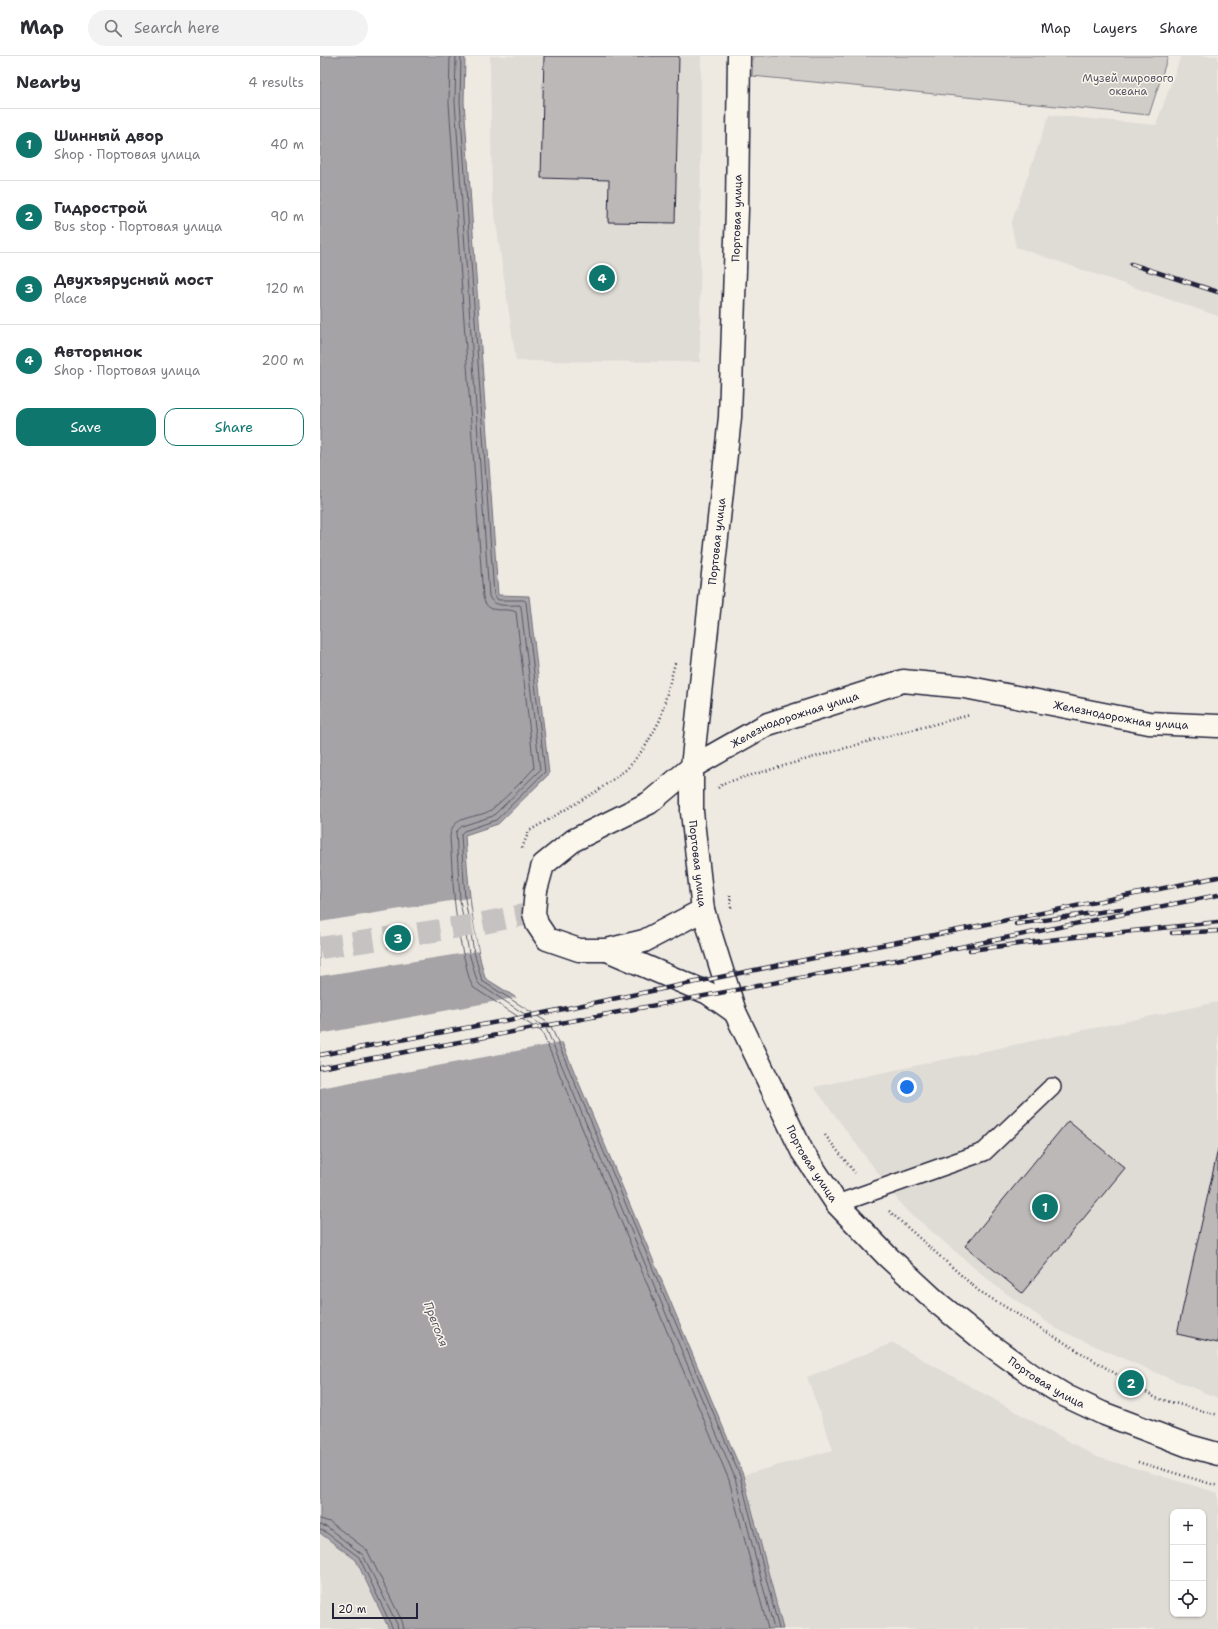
<!DOCTYPE html>
<meta charset="utf-8">
<style>
body{margin:0;font-family:"Shantell Sans",sans-serif;background:#f2f2f3;color:#2b2b33}
.controls{position:absolute;right:12px;bottom:12px;display:grid;overflow:hidden;border-radius:8px;box-shadow:0 1px 3px #0004}
.controls button{width:36px;height:36px;display:grid;place-items:center;padding:0;border:0;border-bottom:1px solid #e1e1e2;background:#fff;color:#2b2b33;font:20px sans-serif}
.scale{position:absolute;left:12px;bottom:10px;width:86px;box-sizing:border-box;padding-left:4px;border:2px solid #22223b;border-top:0;font-size:11px;line-height:14px;white-space:nowrap;color:#22223b;-webkit-text-stroke:3px #fbf7ec;paint-order:stroke}
.you{position:absolute;left:587px;top:1031px;width:14px;height:14px;margin:-10px;border:3px solid #fff;border-radius:50%;background:#1a73e8;box-shadow:0 0 0 6px #1a73e833}
.badge{display:grid;place-items:center;width:26px;height:26px;border-radius:50%;background:#0f766e;color:#fff;font-size:13px;font-weight:700}
.pin{position:absolute;translate:-50% -50%;border:2px solid #fff;box-shadow:0 1px 4px #0006}
.list{margin:0;padding:0;list-style:none}
h2{display:flex;justify-content:space-between;align-items:center;height:52px;margin:0;padding:0 16px;font-size:17px}
h2 small{font-size:13px;font-weight:400;color:#7c7c81}
.list li{display:grid;grid-template-columns:26px 1fr auto;gap:12px;align-items:center;box-sizing:border-box;height:72px;padding:0 16px;border-top:1px solid #e1e1e2}
.list b{display:block;font-size:15px;white-space:nowrap}
.list p{margin:0;font-size:13px;white-space:nowrap;color:#7c7c81}
.list em{font-size:13px;font-style:normal;color:#7c7c81}
.actions{display:flex;gap:8px;padding:12px 16px}
.actions a{flex:1;padding:9px 0;border:1px solid #0f766e;border-radius:12px;text-align:center;font-size:14px;color:#0f766e}
.actions .main{background:#0f766e;color:#fff}
.icon{flex:none;width:22px;height:22px;fill:none;stroke:currentColor;stroke-width:2;stroke-linecap:round;stroke-linejoin:round}
.map{position:relative;flex:none;width:898px;height:1573px;overflow:hidden}
header{display:flex;align-items:center;gap:24px;box-sizing:border-box;height:56px;padding:0 20px;background:#fff;border-bottom:1px solid #e1e1e2}
header strong{font-size:19px}
nav{display:flex;gap:22px;margin-inline-start:auto;font-size:14px}
.search{width:280px;height:36px;background:#f2f2f3;display:flex;align-items:center;gap:10px;box-sizing:border-box;padding:0 14px;border-radius:22px;color:#7c7c81;font-size:15px}
main{display:flex}
aside{flex:1;background:#fff}
.map>svg:first-child{display:block}
.built{fill:#dfdbd5;fill-rule:evenodd}
.green{fill:#d0cdc9;stroke:#797882}
.water{fill:#a6a3a7;stroke:#716f7c}
.pier{fill:#eeeae2}
.lines{fill:none;stroke-linecap:round;stroke-linejoin:round}
.shore{stroke:#575666;stroke-width:1}
.building{fill:#bcb8b8;stroke:#22223b}
.primary-tunnel{stroke:#c5c2c1;stroke-width:22;stroke-dasharray:22 11;stroke-linecap:butt}
.lane-casing{stroke:#22223b;stroke-width:20}
.secondary-casing{stroke:#22223b;stroke-width:25}
.primary-casing{stroke:#22223b;stroke-width:25}
.path{stroke:#22223b;stroke-width:2.5;stroke-dasharray:1 3;stroke-linecap:butt}
.lane{stroke:#fbf7ec;stroke-width:17}
.secondary{stroke:#fbf7ec;stroke-width:22}
.primary{stroke:#fbf7ec;stroke-width:22}
.rail-casing{stroke:#22223b;stroke-width:4.5}
.rail{stroke:#fbf7ec;stroke-width:3;stroke-dasharray:9;stroke-linecap:butt}
.labels{text-anchor:middle;dominant-baseline:central;stroke-width:3;stroke-linejoin:round;paint-order:stroke}
.park-label{font-size:11px;fill:#565566;stroke:#fbf7ec}
.street-label{font-size:11px;fill:#22223b;stroke:#fbf7ec}
.water-label{font-size:12px;font-style:italic;fill:#575666;stroke:#fbf7ec}
</style>
<header>
<strong>Map</strong>
<div class="search"><svg class="icon" aria-label="search" viewBox="0 0 24 24"><circle cx="10" cy="10" r="6"/><path d="M15 15l6 6"/></svg>Search here</div>
<nav><a>Map</a><a>Layers</a><a>Share</a></nav>
</header>
<main>
<aside>
<h2>Nearby<small>4 results</small></h2>
<ul class="list">
<li><span class="badge">1</span><div><b>Шинный двор</b><p>Shop · Портовая улица</p></div><em>40 m</em></li>
<li><span class="badge">2</span><div><b>Гидрострой</b><p>Bus stop · Портовая улица</p></div><em>90 m</em></li>
<li><span class="badge">3</span><div><b>Двухъярусный мост</b><p>Place</p></div><em>120 m</em></li>
<li><span class="badge">4</span><div><b>Авторынок</b><p>Shop · Портовая улица</p></div><em>200 m</em></li>
</ul>
<div class="actions"><a class="main">Save</a><a>Share</a></div>
</aside>
<div class="map">
<svg width="898" height="1573" viewBox="0 0 898 1573">
<rect width="100%" height="100%" fill="#eeeae2"/>
<filter id="ink" filterUnits="userSpaceOnUse"><feTurbulence type="fractalNoise" baseFrequency=".025" numOctaves="2"/><feDisplacementMap in="SourceGraphic" scale="8" xChannelSelector="R" yChannelSelector="G"/><feConvolveMatrix kernelMatrix="1 2 1 2 8 2 1 2 1" color-interpolation-filters="sRGB"/></filter>
<g filter="url(#ink)">
<path class="built" d="M170,0h211l-1,306 -184,-1 -24,-166z
M861,0h37v260l-202,-69 -5,-23 38,-109 107,10z
M898,946v396l-64,-26 -97,-43 -60,-42 -94,-80 -89,-120z
M573,1287l204,114 121,36v136h-435l-39,-154 89,-25 -26,-73zM853,1456h30v102h-30z
M0,1477l36,27 33,69h-69z"/>
<path class="green" d="M433,0h415l-19,59 -397,-39z"/>
<path class="water" d="M0,0h145l-1,46 34,493 31,1 20,178 -51,50 -33,11c3,49 7,96 20,143l68,43 190,454 40,154h-394l-33,-69 -36,-27z"/>
<path class="pier" d="M149,842l9,53 -158,25v-54z
M199,941l36,23 9,22 -244,46v-54z"/>
<g class="lines">
<path class="shore" d="M130,0l-1,47 34,494c5,20 21,9 33,15l18,156c-7,9 -34,35 -43,42 -13,9 -40,4 -41,27 3,43 4,87 16,128 2,8 3,17 8,23l68,44 187,448 39,149
M136,0l-1,46 34,494c4,12 20,9 31,9l1,2 19,163 -47,46 -31,10 -6,6 4,68 9,53 8,28 3,4 66,43 189,450 39,151
M141,0l-1,46 34,493 4,5h26l2,2 19,170 -49,48 -32,11 -3,3 4,65 9,53 8,29 68,43 190,452 39,153
M0,1463l10,3 37,28 35,71 2,8
M0,1469l7,2 36,28 34,69 1,5
M0,1474l4,1 35,26 34,72"/>
</g>
<path class="building" d="M224,0h135l-4,167 -67,-1 1,-42 -68,-2z
M748,1065l57,47 -103,125 -57,-47z
M898,1093v194l-41,-9z"/>
<g class="lines">
<path class="primary-tunnel" d="M0,892l153,-23 61,-12"/>
<g class="lane-casing">
<path id="lane" d="M517,1148l147,-52 68,-65"/>
</g>
<g class="secondary-casing">
<g id="secondary">
<path id="s1" d="M372,711l38,-350 7,-208 2,-153"/>
<path id="s2" d="M383,854l32,102 67,139 35,53 50,52 52,48 43,35 51,37 33,20 36,17 87,33 29,8"/>
<path d="M287,894l101,43 27,19"/>
</g>
</g>
<g class="primary-casing">
<g id="primary">
<path id="s3" d="M372,711v45l11,98 -59,31 -37,9h-28l-32,-11 -10,-15 -3,-11 2,-23 7,-25 31,-25 75,-37 43,-36 76,-43 135,-43 62,6 184,36 69,3"/>
</g>
</g>
<path class="path" d="M398,732l6,-5 153,-44 93,-24
M202,792l7,-17 68,-40 30,-22 18,-22 15,-27 15,-57
M410,839l1,13
M505,1079l30,38
M569,1155l90,80 177,107 62,17
M818,1406l80,24"/>
<use href="#lane" class="lane"/>
<use href="#secondary" class="secondary"/>
<use href="#primary" class="primary"/>
<g class="rail-casing">
<path id="rail" d="M811,208l87,28
M696,868l105,-15
M852,877l46,-2
M650,894l96,-12 152,-16
M0,999l199,-37 295,-60 115,-22 289,-59
M0,1012l576,-108 322,-65"/>
</g>
<use href="#rail" class="rail"/>
</g>
</g>
<g class="labels">
<g class="park-label">
<text x="808" y="22">Музей мирового<tspan x="808" dy="13">океана</tspan></text>
</g>
<g class="street-label">
<text stroke="none"><textPath href="#s1" startOffset="551">Портовая улица</textPath></text>
<text stroke="none"><textPath href="#s1" startOffset="227">Портовая улица</textPath></text>
<text stroke="none"><textPath href="#s3" startOffset="1018">Железнодорожная улица</textPath></text>
<text stroke="none"><textPath href="#s3" startOffset="682">Железнодорожная улица</textPath></text>
<text stroke="none"><textPath href="#s3" startOffset="97">Портовая улица</textPath></text>
<text stroke="none"><textPath href="#s2" startOffset="277">Портовая улица</textPath></text>
<text stroke="none"><textPath href="#s2" startOffset="601">Портовая улица</textPath></text>
</g>
<g class="water-label">
<text transform="translate(116 1268) rotate(69)">Преголя</text>
</g>
</g>
</svg>
<div class="controls">
<button>+</button>
<button>−</button>
<button><svg class="icon" aria-label="locate" viewBox="0 0 24 24"><circle cx="12" cy="12" r="6"/><path d="M12 2v4M12 18v4M2 12h4M18 12h4"/></svg></button>
</div>
<div class="scale">20 m</div>
<div class="you"></div>
<div class="pin badge" style="left:725px;top:1151px">1</div>
<div class="pin badge" style="left:811px;top:1327px">2</div>
<div class="pin badge" style="left:78px;top:882px">3</div>
<div class="pin badge" style="left:282px;top:222px">4</div>
</div>
</main>
